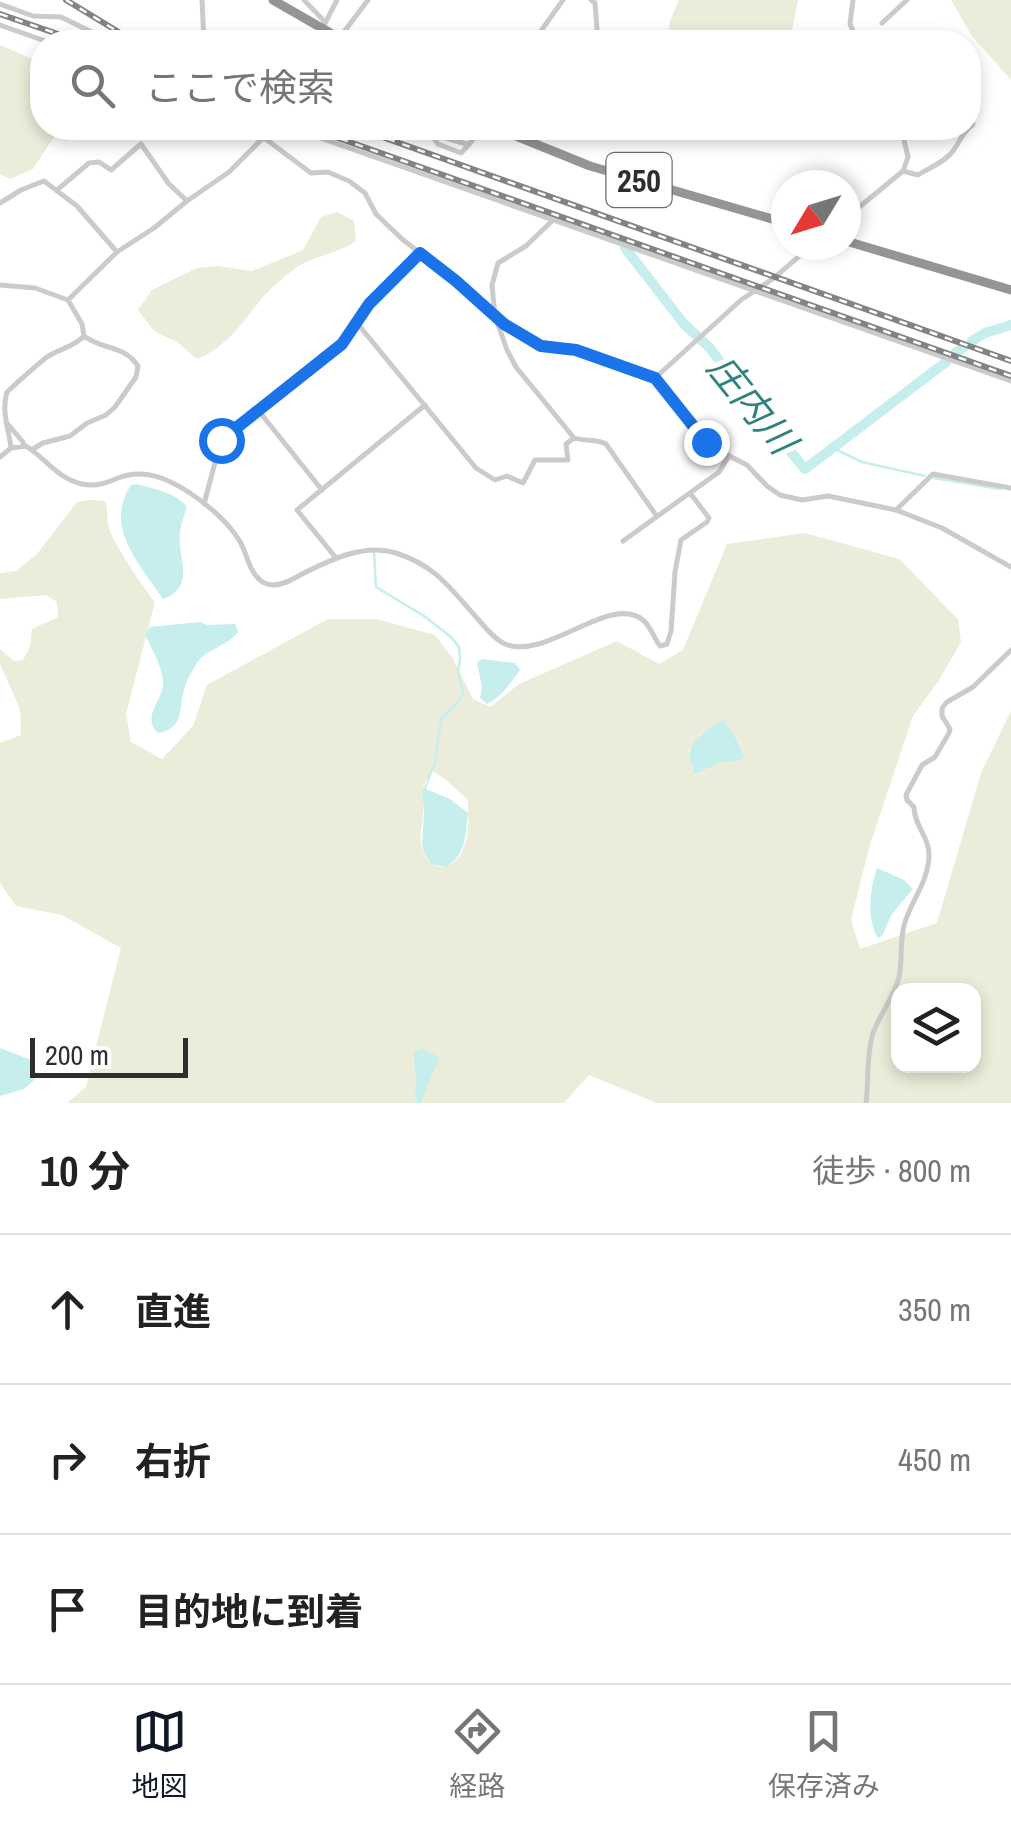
<!DOCTYPE html>
<html lang="ja">
<meta charset="utf-8">
<style>
body{margin:0;font-family:"Archivo Narrow","Noto Sans JP",sans-serif;background:#f2f2f2;color:#222}
.controls{position:absolute;right:30px;bottom:30px;display:grid;overflow:hidden;border-radius:20px;box-shadow:0 5px 15px #0003}
.controls button{width:90px;height:90px;display:grid;place-items:center;padding:0;border:0;border-bottom:2px solid #e0e0e0;background:#fff;color:#222;font:50px sans-serif}
.compass{position:absolute;left:771px;top:170px;width:90px;height:90px;border-radius:50%;background:#fff;box-shadow:0 5px 15px #0003;rotate:232deg}
.scale{position:absolute;left:30px;bottom:25px;width:158px;box-sizing:border-box;padding-left:10px;border:5px solid #2e2e2e;border-top:0;font-size:28px;line-height:35px;white-space:nowrap;color:#2e2e2e;-webkit-text-stroke:8px #fff;paint-order:stroke}
.stop{position:absolute;width:30px;height:30px;margin:-22px;border:8px solid #1a73e8;border-radius:50%;background:#fff}
.stop.end{background:#1a73e8;border-color:#fff;box-shadow:0 2px 10px #0008}
.list{margin:0;padding:0;list-style:none}
h2{display:flex;justify-content:space-between;align-items:center;height:130px;margin:0;padding:0 40px;font-size:42px}
h2 small{font-size:32px;font-weight:400;color:#767676}
.list li{display:grid;grid-template-columns:65px 1fr auto;gap:30px;align-items:center;box-sizing:border-box;height:150px;padding:0 40px;border-top:2px solid #e0e0e0}
.list b{display:block;font-size:38px;white-space:nowrap}
.list em{font-size:32px;font-style:normal;color:#767676}
.icon{flex:none;width:55px;height:55px;fill:none;stroke:currentColor;stroke-width:2;stroke-linecap:round;stroke-linejoin:round}
.map{position:relative;flex:none;width:1011px;height:1103px;overflow:hidden}
.search{position:absolute;background:#fff;box-shadow:0 5px 15px #0003;left:30px;right:30px;top:30px;height:110px;display:flex;align-items:center;gap:25px;box-sizing:border-box;padding:0 35px;border-radius:40px;color:#767676;font-size:38px}
.sheet{height:580px;background:#fff}
nav{display:flex;justify-content:space-around;align-items:center;box-sizing:border-box;height:140px;border-top:2px solid #e0e0e0;background:#fff;font-size:28px;color:#767676}
nav a{display:grid;justify-items:center;gap:5px}
nav .on{color:#111827}
.map>svg:first-child{display:block}
.green{fill:#ececda;fill-rule:evenodd}
.water{fill:#c5eeec}
.lines{fill:none;stroke-linecap:round;stroke-linejoin:round}
.stream{stroke:#c5eeec;stroke-width:2.5}
.river{stroke:#c5eeec;stroke-width:10}
.minor{stroke:#cbcbcb;stroke-width:5}
.highway{stroke:#959595;stroke-width:9}
.rail-casing{stroke:#838383;stroke-width:6}
.rail{stroke:#fff;stroke-width:2.5;stroke-dasharray:8;stroke-linecap:butt}
.route{stroke:#1a73e8;stroke-width:12}
.labels{text-anchor:middle;dominant-baseline:central;stroke-width:10;stroke-linejoin:round;paint-order:stroke}
.shield{fill:#fff;stroke:#6d6d6d;stroke-width:2.5}
.shield-label{font-size:32px;font-weight:bold;fill:#2e2e2e}
.water-label{font-size:38px;font-style:italic;fill:#30827e;stroke:#fff}
</style>
<div class="map">
<svg width="1011" height="1103" viewBox="0 0 1011 1103">
<rect width="100%" height="100%" fill="#fff"/>
<path class="green" d="M679,0h119l-5,27 -9,15h-116l2,-21z
M951,0h60v80l-39,-44z
M0,45l42,18v65h30l-18,9 -21,32 -23,10 -10,-5z
M337,212l17,9 2,20c-20,14 -43,14 -63,29 -12,9 -25,20 -34,32 -18,23 -34,46 -62,57l-20,-17 -23,-11 -16,-21 14,-20 45,-22 21,-2 34,5 51,-21 18,-33z
M90,500l15,1c4,10 1,14 3,24 3,15 36,64 47,77l-29,112 5,28 31,17 31,-33 14,-41 121,-66h48l59,16 18,24 20,40 17,8 29,-23 98,-43 42,23 24,-14 44,-106 78,-11 94,26 59,60 3,23 -22,38 -26,36 -44,132 -18,72 9,29 77,-26 44,-150 30,-62v392h-354l-68,-28 -25,28h-143l2,-4 -1,-51 -9,5 3,29 -2,8 3,13h-350l19,-16 35,-139 -59,-33 -46,-9 -16,-23v-140l21,-8 -1,-26 -20,-45v-15l14,12 9,-1 7,-13 2,-18 26,-12 -1,-15 -11,-7 -46,4v-26l16,-2 21,-17 40,-52zM724,720l14,21 7,17c-8,5 -13,3 -23,5 -11,2 -19,8 -28,13l-5,-25 11,-17zM432,771l13,8 23,21c0,15 2,32 -4,47 -8,24 -35,28 -42,1 -3,-11 0,-22 1,-32 2,-23 -6,-23 9,-45zM898,991h76v75h-76z"/>
<path class="water" d="M137,484c17,5 38,8 50,23 -3,8 -6,17 -7,25 -3,26 17,54 -17,67 -23,-35 -60,-72 -32,-114z
M200,622l7,3 28,-1 3,8c-11,15 -34,17 -43,34 -4,7 -9,16 -11,23 -5,19 1,39 -26,44 -18,-17 7,-33 5,-53 -2,-16 -11,-31 -18,-45l5,-8z
M482,659l33,4 5,7c-9,12 -18,27 -33,34l-7,-6 2,-11 -5,-24z
M724,720l13,20 8,18 -6,3 -20,2 -25,12c-1,-6 -3,-12 -4,-17 -2,-19 20,-31 34,-38z
M432,772l-6,17 24,10 18,14c-3,22 -1,41 -22,54l-15,-3 -7,-11 -2,-9 2,-31 -2,-22z
M877,868l27,12 9,9 -21,25 -10,22 -4,2c-12,-20 -8,-49 -1,-70z
M0,1048l34,13 1,18 -11,10 -24,7z
M422,1048l18,10c-8,15 -13,30 -19,45h-4l-3,-14 2,-7 -3,-30z"/>
<g class="lines">
<path class="stream" d="M833,448l29,14 63,14
M934,478l66,11
M374,552l2,35 48,29 27,21 8,10 1,12 -2,12 5,22 -4,8 -18,18 -6,44 -7,16"/>
<path class="river" d="M625,248l59,76 26,24 36,49 10,5 7,9 4,12 38,46 141,-107
M972,341l13,-8 26,-8
M956,352l7,-4"/>
<path class="minor" d="M202,0l2,42
M304,0l21,22
M591,0l4,3 3,39
M853,0l-3,24 8,18
M0,4l33,12 28,1 51,25
M882,23l25,-23
M0,25l48,17
M322,29l15,-29
M340,37l28,-37
M533,42l30,-42
M246,128l17,9 48,36 17,-1 21,9 16,12 11,21 26,25 54,42 48,43 37,22 34,4 80,28 49,62 8,7 35,18 20,21 13,9 22,5 26,-4 68,14 46,18 69,39
M292,128l719,253
M901,128l7,29 -5,14
M469,145l-29,-9 -5,4 3,4 23,9c8,-8 14,-16 20,-25
M57,190l32,-27 10,-1 12,8 30,-26 28,40 18,17
M0,203l21,-13 23,-9 33,25 40,46
M846,218l57,-47 15,4c11,-7 27,-13 35,-24 9,-12 7,-16 20,-27l-5,-10
M552,221l-26,25 -28,17 -6,22 3,31 12,34 9,17 58,71c12,4 22,0 32,6l50,71
M0,285l35,3 33,12 14,24 2,12c20,15 39,8 54,30l-2,11 -21,30 -9,8 -19,8 -17,13 -27,7 -10,6
M68,300l49,-48 37,-24 33,-27 42,-29 44,-44
M357,323l119,145 19,12 12,-4 16,7 12,-23h33l-2,-16 8,-6
M655,378l86,-78 33,-22 38,-33
M258,410l64,80
M6,422l17,20v4
M11,448c-2,-18 -10,-38 -4,-56 13,-12 26,-24 40,-35 12,-8 27,-10 37,-21
M0,457l11,-9 15,-2c19,12 32,33 56,38 14,3 24,-1 36,-6 26,-10 49,0 72,15 18,12 37,28 49,47 8,12 9,30 21,40 3,3 8,5 14,5 10,0 19,-6 28,-11 28,-14 62,-31 94,-21 40,13 54,35 81,65 8,9 17,21 28,26 42,17 105,-51 138,-24 8,7 11,18 17,26l7,-2 4,-13 4,-59 6,-32 26,-18 2,-4 -19,-25
M204,504l17,-64 120,-96 28,-40 52,-51
M896,510l37,-36 78,14
M623,541l96,-69 10,-16
M336,558l-39,-48 128,-105
M866,1103c3,-23 0,-47 7,-70 7,-19 21,-36 26,-56 4,-18 0,-37 6,-55 7,-22 23,-41 24,-65 1,-20 -15,-31 -15,-50l-7,-7 -1,-5 16,-30 13,-8 14,-24 1,-4 -8,-13v-8l5,-6 26,-15 38,-37"/>
<path class="highway" d="M273,0l73,42
M496,128l94,38 196,57
M846,241l165,49"/>
<g class="rail-casing">
<path id="rail" d="M66,0l69,42
M0,14l81,28
M310,128l701,248
M357,128l654,233"/>
</g>
<use href="#rail" class="rail"/>
</g>
<g class="lines">
<path class="route" d="M221,440l121,-96 27,-40 51,-51 36,28 48,43 37,22 35,4 79,28 51,64"/>
</g>
<g class="labels">
<rect class="shield" x="606.5" y="153" width="65" height="54" rx="8"/>
<g class="shield-label">
<text x="639" y="180">250</text>
</g>
<g class="water-label">
<text transform="translate(752 404) rotate(51)">庄内川</text>
</g>
</g>
</svg>
<div class="controls">
<button><svg class="icon" aria-label="layers" viewBox="0 0 24 24"><path d="M12 4l9 5-9 5-9-5zM3 14l9 5 9-5"/></svg></button>
</div>
<svg class="compass" viewBox="-18 -18 36 36"><path d="M0-13l5 13h-10z" fill="#e53935"/><path d="M0 13l5-13h-10z" fill="#767676"/></svg>
<div class="scale">200 m</div>
<div class="stop" style="left:221px;top:440px"></div>
<div class="stop end" style="left:706px;top:442px"></div>
<div class="search"><svg class="icon" aria-label="search" viewBox="0 0 24 24"><circle cx="10" cy="10" r="6"/><path d="M15 15l6 6"/></svg>ここで検索</div>
</div>
<section class="sheet">
<h2>10 分<small>徒歩 · 800 m</small></h2>
<ul class="list">
<li><svg class="icon" aria-label="ahead" viewBox="0 0 24 24"><path d="M12 20V5M6 11l6-6 6 6"/></svg><div><b>直進</b></div><em>350 m</em></li>
<li><svg class="icon" aria-label="right" viewBox="0 0 24 24"><path d="M7 20v-9h11M14 6l5 5-5 5"/></svg><div><b>右折</b></div><em>450 m</em></li>
<li><svg class="icon" aria-label="arrive" viewBox="0 0 24 24"><path d="M6 21V4h12l-3 4 3 4H6"/></svg><div><b>目的地に到着</b></div></li>
</ul>
</section>
<nav>
<a class="on"><svg class="icon" aria-label="map" viewBox="0 0 24 24"><path d="M3 6l6-2 6 2 6-2v14l-6 2-6-2-6 2zM9 4v14M15 6v14"/></svg>地図</a>
<a><svg class="icon" aria-label="directions" viewBox="0 0 24 24"><path d="M12 3l9 9-9 9-9-9zM9 14v-3h6M13 9l2 2-2 2"/></svg>経路</a>
<a><svg class="icon" aria-label="saved" viewBox="0 0 24 24"><path d="M7 4h10v16l-5-4-5 4z"/></svg>保存済み</a>
</nav>
